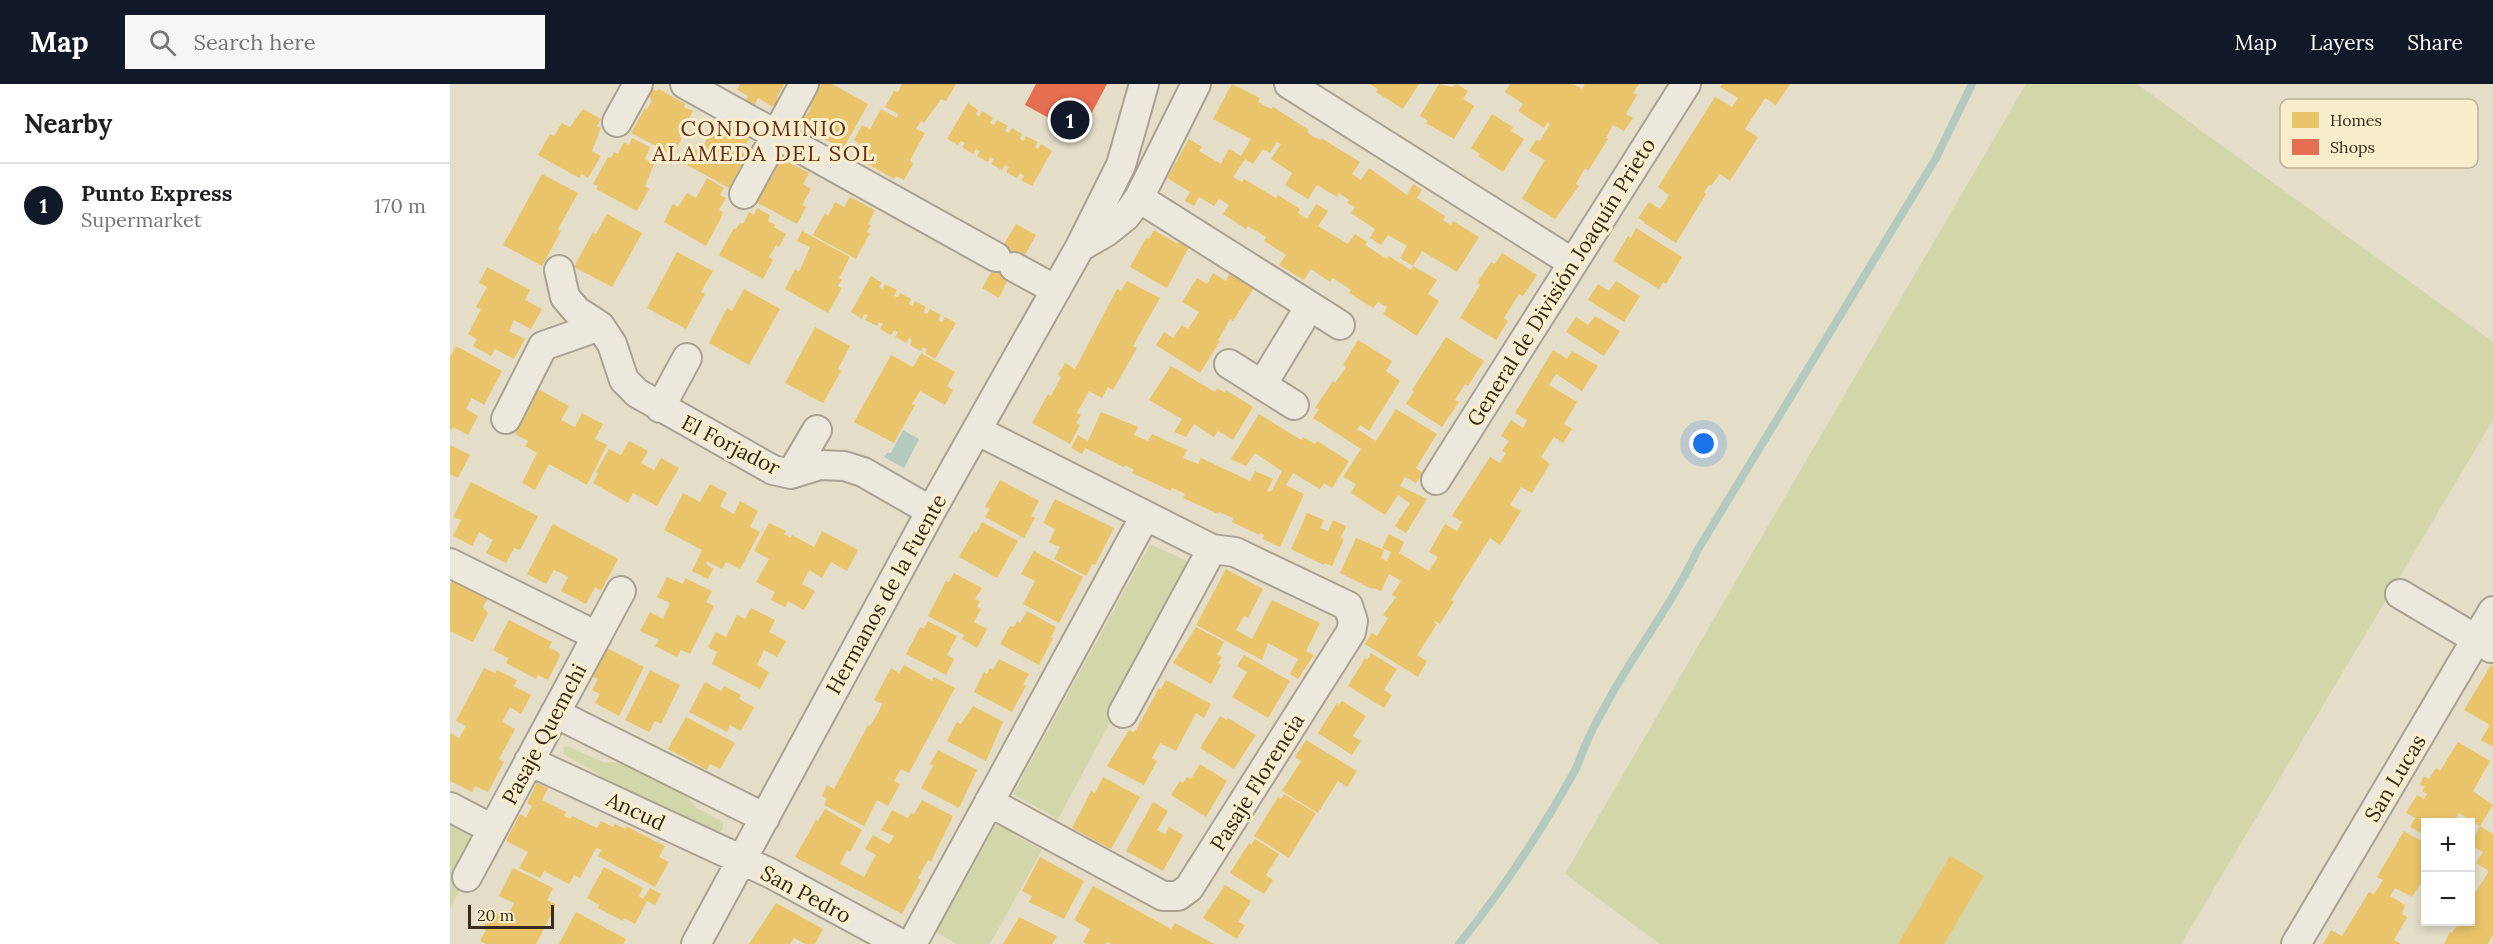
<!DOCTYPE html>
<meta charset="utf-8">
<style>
body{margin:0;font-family:Lora,serif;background:#f6f6f6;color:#202124}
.controls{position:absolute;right:18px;bottom:18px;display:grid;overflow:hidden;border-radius:0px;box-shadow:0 3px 9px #0003}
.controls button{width:54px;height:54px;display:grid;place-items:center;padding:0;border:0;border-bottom:2px solid #e0e0e0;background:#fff;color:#202124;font:30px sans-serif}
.scale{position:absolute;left:18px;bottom:15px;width:86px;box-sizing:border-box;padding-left:6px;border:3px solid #372a1a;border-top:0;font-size:16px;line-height:21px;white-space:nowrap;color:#372a1a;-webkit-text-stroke:4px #f8eecb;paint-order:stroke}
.you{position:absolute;left:1254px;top:360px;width:21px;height:21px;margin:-15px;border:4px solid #fff;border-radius:50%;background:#1a73e8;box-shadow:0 0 0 9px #1a73e833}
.badge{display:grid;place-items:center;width:39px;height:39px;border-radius:50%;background:#111827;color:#fff;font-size:20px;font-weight:700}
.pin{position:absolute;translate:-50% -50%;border:3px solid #fff;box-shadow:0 2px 6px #0006}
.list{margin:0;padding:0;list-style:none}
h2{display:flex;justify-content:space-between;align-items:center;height:78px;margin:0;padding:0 24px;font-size:26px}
h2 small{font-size:20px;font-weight:400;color:#757577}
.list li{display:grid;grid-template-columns:39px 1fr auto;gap:18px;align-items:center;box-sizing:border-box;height:84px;padding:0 24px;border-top:2px solid #e0e0e0}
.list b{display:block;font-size:22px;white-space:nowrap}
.list p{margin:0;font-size:20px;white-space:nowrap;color:#757577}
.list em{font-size:20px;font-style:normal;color:#757577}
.icon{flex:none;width:33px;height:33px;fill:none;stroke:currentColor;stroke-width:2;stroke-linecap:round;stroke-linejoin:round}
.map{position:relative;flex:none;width:2043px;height:860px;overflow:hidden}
header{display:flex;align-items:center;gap:36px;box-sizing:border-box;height:84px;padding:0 30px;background:#111827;color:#fff}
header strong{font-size:28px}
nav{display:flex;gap:33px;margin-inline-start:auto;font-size:21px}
.search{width:420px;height:54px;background:#f6f6f6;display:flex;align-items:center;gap:15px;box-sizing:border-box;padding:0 21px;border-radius:0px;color:#757577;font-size:22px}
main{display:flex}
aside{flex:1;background:#fff}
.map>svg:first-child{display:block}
.green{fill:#d2d6a9}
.water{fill:#b4cabe}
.homes{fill:#e9c46a}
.shops{fill:#e76f51}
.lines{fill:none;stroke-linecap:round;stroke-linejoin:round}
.stream{stroke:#b4cabe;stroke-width:8}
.street-casing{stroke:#a9a292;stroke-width:32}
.street{stroke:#ece8db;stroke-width:28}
.labels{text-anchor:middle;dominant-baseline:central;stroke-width:6;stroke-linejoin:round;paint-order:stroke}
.street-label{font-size:21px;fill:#372a1a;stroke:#f8eecb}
.neighbourhood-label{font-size:22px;letter-spacing:1.5px;fill:#672c16;stroke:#f8eecb}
.key{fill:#f8eecb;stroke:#beb396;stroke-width:1.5}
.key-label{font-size:16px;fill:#372a1a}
</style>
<header>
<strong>Map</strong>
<div class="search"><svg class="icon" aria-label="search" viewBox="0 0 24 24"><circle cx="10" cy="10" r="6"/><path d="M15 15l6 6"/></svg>Search here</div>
<nav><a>Map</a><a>Layers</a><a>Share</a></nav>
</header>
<main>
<aside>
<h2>Nearby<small></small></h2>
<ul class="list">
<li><span class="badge">1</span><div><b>Punto Express</b><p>Supermarket</p></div><em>170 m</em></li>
</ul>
</aside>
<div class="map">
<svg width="2043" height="860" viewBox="0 0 2043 860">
<rect width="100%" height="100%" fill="#e4dec8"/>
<path class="green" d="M1576,0h111l356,258v78l-312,524h-521l-95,-70z
M700,460l39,18 -81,152 5,3 -55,102 -45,-25z
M117,662l36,16 22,1 60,31 11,14 25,13 2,3 -1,7 -5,2 -28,-15h-9l-75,-37 -8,-8 -34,-19 1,-7z
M0,733l23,16 -21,44 11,6 -13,26z
M549,740h5l10,6 2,6 26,14 -52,94h-33l-21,-12 59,-106z"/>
<path class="water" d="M453,346l16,9 -15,29 -20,-11 3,-4h4z"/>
<path class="homes" d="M290,0h44l-7,13 4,8 -3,5 -20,-12 -5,10 -9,-5 4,-7 -11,-6z
M370,0h12l36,20 -25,45 -48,-26 4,-7 8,-1 4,-7 -3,-2z
M452,0h54l-10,17 -5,-2 -17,24 -3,-2 -5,8 9,4 -15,27 3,4 -9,16 -8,-4 -2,3 -39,-22 6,-12 -7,-5 8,-15 8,4 11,-20 16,9 1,-4 -13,-7 9,-16 4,1z
M782,0l28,14 -2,4 13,7 2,-2 36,23 -2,2 7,5 6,3 1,-2 39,24 -8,12 9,6 8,-12 38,27 6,-11 9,6 -5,8 28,18 -2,4 8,5 2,-4 26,16 -22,35 -35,-21 -9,15 -13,-8 7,-12 -19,-11 -7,10 -11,-7 5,-9 -24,-16 4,-6 -8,-4 2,-3 -10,-7 -2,4 -20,-12 -9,14 -23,-14 7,-12 -21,-14 10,-15 -4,-2 -7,11 -7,-4 -10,15 -8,-5 -12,18 9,5 2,-3 32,19 2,-3 22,14 -2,4 9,6 9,-15 12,7 -10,15 30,18 7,-10 12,8 -2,3 22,14 2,-3 22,14 2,-4 24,14 -9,14 11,7 -22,35 -34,-22 4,-7 -9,-5 -5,6 -24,-15 2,-3 -18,-12 -3,4 -19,-13 -7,11 -25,-15 7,-10 -22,-14 2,-4 -18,-11 -2,3 -23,-15 6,-9 -10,-6 -5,7 -15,-9 -5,9 -9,-5 5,-9 -23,-14 22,-39 13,8 -3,4 22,13 8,-15 12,7 10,-17 -38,-20z
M920,0h49l-16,25 -27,-17 2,-3z
M989,0l13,3 5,-3 11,7 -5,8 11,7 -20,33 -28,-16 2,-2 -8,-5z
M1060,0h64l8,5 3,-5h54l-6,9 4,2 -11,19 7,4 -9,13 -11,-6 -7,13 2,1 -20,32 -3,-3 -9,16 3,2 -24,33 -33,-20 23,-39 -16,-9 7,-11 4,1 10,-17 -3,-2 -3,6 -26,-17 5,-7 -18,-12z
M1272,0h68l-14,21 -11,-7 -20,31 13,8 -28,44 -10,-7 -9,12 -2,-1 -5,7 2,2 -30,49 -32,-20 1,-1 -7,-4 11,-16 11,7 5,-7 4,-7 -11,-8 57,-90 17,10 6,-9 -18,-11z
M200,4l7,3 2,-2 26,15 -1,3 9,4 -14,26 3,1 -9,17 -42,-22 14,-25 2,1 5,-8 -5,-8z
M518,19l10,7 -2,4 3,3 3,-6 11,7 -3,5 4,2 3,-5 11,6 -3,5 4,2 3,-5 10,6 -2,5 4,2 2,-5 12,6 -3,5 3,2 3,-5 11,7 -20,35 -11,-6 3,-4 -4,-3 -3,5 -11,-6 3,-5 -4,-2 -3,5 -11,-6 3,-5 -4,-2 -2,5 -11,-6 3,-5 -4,-2 -3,5 -11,-7 3,-4 -4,-2 -3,4 -11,-6z
M133,25l18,10 -4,7 4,2 -9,23 9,5 -13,22 -6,-4 -3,4 -41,-23 12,-21 4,2 8,-13 8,4z
M1042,30l21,13 -2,4 13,8 -21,33 -25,-16 2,-2 -9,-6z
M290,38l13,8 -11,23 3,1 -3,5 2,1 -15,28 -42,-23 11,-19 4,2 8,-15 9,4 5,-11 11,5z
M182,54l18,9 -5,12 9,5 -9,22 4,3 -12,22 -41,-22 2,-3 -5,-2 15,-27 3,1 3,-6 4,2 6,-12 5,3z
M326,74l7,5 1,-3 25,13 -6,11 8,5 -9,16 4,2 -9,17 -41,-22 19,-31 -2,-8z
M92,90l36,19 -20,36 3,2 -19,35 -39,-21z
M257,94l17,10 -4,7 6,3 -7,12 4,2 -3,8 -14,26 -42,-24 9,-18 5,3 9,-14 9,5z
M400,113l25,13 -7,14 3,1 -4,7 3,1 -14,26 -43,-24 12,-22 3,3 7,-14 9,5z
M307,124l13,7 -2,6 7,4 -1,2 12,7 -7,13 -3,-2 -7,12 4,3 -10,19 -44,-24 15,-27 2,1 4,-6 3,1 6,-12 5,3z
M157,130l35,19 -30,54 -38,-20 19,-35 3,2z
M566,140l20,11 -11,20 -4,-2 -22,45 -17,-10 10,-17 -3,-2z
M1186,144l46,29 -16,27 -3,-2 -4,7 -46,-28 15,-25 3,2z
M704,146l24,14 3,-4 9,5 -23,43 -37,-21 16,-29 3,1z
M352,147l48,26 -11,21 3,1 -4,7 4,2 -14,25 -43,-24 10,-20 4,3 11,-25 -13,-6z
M227,168l36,19 -12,21 4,2 -19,35 -39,-21z
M1052,169l35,22 -14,21 -4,-2 -15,24 4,3 -12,19 -36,-22 20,-33 -3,-2 14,-21 4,2z
M37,183l43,23 -5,10 17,9 -11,20 -17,-9 -5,11 16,8 -11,20 -19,-10 -4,7 -18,-10 4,-7 -9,-5 13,-25 -5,-2 11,-20 -8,-4z
M781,187l24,15 -22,35 -3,-2 -12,21 2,1 -20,32 -44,-28 8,-13 9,6 9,-13 6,4 11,-17 -17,-10 15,-24 10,6 6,-11 13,8z
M421,192l11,7 -3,4 4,2 2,-5 12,6 -3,6 4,1 2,-4 11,6 -2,5 3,2 3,-5 11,6 -3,5 4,2 3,-5 11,6 -3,5 4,2 3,-5 11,6 -21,36 -10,-6 2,-4 -4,-2 -2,4 -11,-6 2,-5 -3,-2 -3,5 -11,-6 3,-5 -4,-2 -3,5 -11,-6 3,-5 -4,-2 -2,4 -12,-6 3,-5 -4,-1 -2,5 -11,-7z
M677,197l33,17 -27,48 4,2 -24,42 -5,-3 -6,11 -13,-7 -12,22 4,2 -5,8 4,2 -10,19 -38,-21 16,-29 3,2 10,-19 -3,-2 7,-12 10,6 42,-80 4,2z
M1166,197l24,15 -16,26 -36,-22 10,-16 11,7z
M294,205l36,20 -31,56 -40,-22 18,-35 5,3z
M1145,232l25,15 -16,25 -38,-24 10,-15 12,8z
M365,243l35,19 -12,23 3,2 -18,32 -38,-20z
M996,253l38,24 -16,25 -3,-2 -10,16 4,2 -17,25 -36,-23 8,-13 -2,-1z
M908,256l34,21 -6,10 14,10 -31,50 -9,-6 -3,4 19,12 20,-32 41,25 -21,34 7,5 -7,10 -11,-6 -5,9 27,13 -21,34 -11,-7 15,-23 -12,-8 -13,20 -34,-22 5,-9 -13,-7 18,-28 -48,-31 6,-9 -4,-1 18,-27 2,2 11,-16 -3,-2z
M6,262l46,25 -18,34 -12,-7 -6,11 12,7 -10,19 -15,-8 -3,5v-75z
M1103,266l14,9 5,-8 26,15 -16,25 -26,-17 -7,11 28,17 -13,22 8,5 -9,14 -9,-6 -13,20 9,7 -18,29 -11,-6 -11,18 11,6 -21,34 -10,-7 -39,62 3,1 -14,23 -5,-3 -1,2 3,1 -20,31 10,6 -9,16 -53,-33 7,-11 5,3 11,-18 -5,-3 13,-18 -4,-2 9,-14 -12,-7 -8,17 -8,-3 -1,1 -32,-16 16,-35 28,12 -3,8 6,3 4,-9 -9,-4 7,-14 15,8 -5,11 30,18 9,-14 -9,-5 16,-28 12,7 5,-9 -10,-6 38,-59 10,6 6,-10 -4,-2 7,-10 -8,-5 10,-16 12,8 4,-8 -12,-7z
M471,269l34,19 -8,14 6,4 -8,15 -25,-14 -8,13 3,1 -21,38 -40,-21 37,-67 22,12z
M721,282l44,26 2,-4 8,5 1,-3 27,17 -20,33 -15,-9 -4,6 -20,-13 -8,13 -12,-5 8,-13 -33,-19z
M88,305l31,17 -8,14 14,7 7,-14 21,11 -8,15 12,6 -20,40 -38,-21 -14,26 -13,-7 15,-30 -12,-7 3,-5 -13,-7z
M651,328l37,15 -4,8 14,6 4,-7 35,16 -4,8 15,6 3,-6 49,23 5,-10 18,8 -6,12 4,1 11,-21 -27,-18 -9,13 -15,-7 28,-45 42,26 2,-3 12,7 2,-3 32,20 -17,27 -8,-5 -4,6 -27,-16 -7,12 18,9 -24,53 -17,-8 1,-4 -4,-2 -1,2 -27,-13 1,-4 -14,-6 -1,2 -35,-16 2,-4 -13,-6 -1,3 -39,-18 2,-3 -9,-5 -1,2 -39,-19 -3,6 -11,-6 7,-13 10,6z
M179,357l19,10 -7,12 13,7 7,-12 18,10 -22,38 -24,-13 -5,10 -35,-20 5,-10 -2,-1 13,-23 12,6z
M0,361l20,10 -12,23 -8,-4z
M550,396l39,21 -8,15 4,2 -11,20 -39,-21 5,-8 -5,-2z
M21,398l67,34 -18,34 -6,-2 -8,15 -20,-10 7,-13 -14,-8 -7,14 -19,-10 8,-16 -8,-3z
M260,400l17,9 -7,13 5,3 9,5 6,-13 18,10 -8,16 10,5 -20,37 -14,-7 -4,7 -15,-8 -1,3 7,5 -5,10 -16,-8 10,-21 -38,-20 19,-37 17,9z
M605,415l59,29 -19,37 -3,-1 -6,12 -32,-17 6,-12 -11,-5 6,-13 -12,-6z
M857,429l17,7 -4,8 8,3 5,-11 13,6 -5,11 3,2 -12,27 -7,-3 -1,2 -33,-16z
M532,438l36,19 -21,37 -38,-21 15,-26 2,2z
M319,439l17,8 -2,3 7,4 1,-3 22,12 8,-16 36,19 -11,21 -16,-9 -9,16 -13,-8 -7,14 13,7 -11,19 -16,-9 -3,6 -14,-7 4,-8 -19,-10 13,-23 -15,-8z
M103,440l65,35 -17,32 -6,-4 -9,17 -25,-13 7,-14 -7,-4 -7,-3 -8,14 -19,-10z
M584,467l49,26 -24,46 -36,-19 12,-23 -14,-7z
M776,485l37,20 -15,29 -4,-2 -8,14 16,9 20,-39 48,23 -14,28 8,4 -16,24 -8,-5 8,-15 -30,-16 -6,17 -66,-35z
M504,489l28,15 -7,11 5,2 -3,6 4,2 -7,13 13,7 -10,19 -15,-9 2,-4 -36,-19 18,-35 3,1z
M217,493l16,7 2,-6 27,13 -6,11 8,4 -24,48 -9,-4 -4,7 -22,-11 4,-6 -19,-9 10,-19 13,7 7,-16 -13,-6z
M2,497l36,17 -5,9 5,6 -15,29 -23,-11v-45z
M301,524l24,12 -6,12 17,9 -9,16 -13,-7 -7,15 12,7 -9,17 -48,-25 5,-12 -9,-5 8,-15 10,5 11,-22 8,4z
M577,527l29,16 -5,10 2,1 -14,27 -39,-21 10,-18 4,1 3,-6 3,2z
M59,536l43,22 -3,5 10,6 1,3 -12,24 -10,-5 -2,4 -30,-16 2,-5 -15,-8z
M478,537l29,15 -10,19 7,4 -8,16 -40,-21 14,-27 4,2z
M746,543l28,15 -7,13 5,2 -4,6 3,2 -10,19 -38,-21z
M155,563l39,20 -25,49 -24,-13 5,-9 -8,-4 6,-11 -7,-3z
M921,569l26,16 -13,21 8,5 -8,13 -36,-22 17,-28 2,2z
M794,571l46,26 -22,37 -36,-21 15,-25 -10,-6z
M549,575l30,15 -6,11 3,1 -14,26 -38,-20 10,-20 3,2 3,-6 3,2z
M454,581l28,16 2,-4 21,11 -46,85 -8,-4 -7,12 6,3 -12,22 -11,-6 -13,26 -40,-21 3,-6 -5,-3 5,-11 7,4 34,-64 2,1 8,-13 4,-9 -8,-4 17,-32 8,5z
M2041,581l2,1v81l-12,-7 9,-15 -26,-15z
M34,584l11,5 2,-3 20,10 -3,6 17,9 -10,19 -11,-7 -8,15 13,7 -16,30 5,3 -16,30 -13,-6 -3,6 -22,-11v-48l9,5 7,-12 -10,-5z
M200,586l30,15 -19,39 -6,-3 -6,11 -24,-12z
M716,596l45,24 -7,14 -8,-5 -20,38 -16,-8 -8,15 5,3 -13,24 -37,-19 22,-36 4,2 3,-2 23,-42 2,1z
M255,598l16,9 3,-5 17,9 -2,4 15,8 -13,24 -11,-6 -3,7 -38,-20z
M892,617l24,15 -13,20 8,5 -9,14 -34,-22 19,-30 2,2z
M523,622l30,16 -17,39 -39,-20 10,-19 4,2z
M770,632l7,4 1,-2 28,17 -22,34 -34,-21z
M236,633l49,26 -15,26 -10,-5 -3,6 -39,-21z
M856,656l51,31 -10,16 -9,-6 -20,32 -36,-22 19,-30 -6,-4z
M2008,658l32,19 -17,30 20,14 -13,21 -21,-13 -5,9h-28v14l-16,-9 5,-9 -9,-5 11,-18 7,4 3,-5 -5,-3 3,-4 -5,-3 4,-8 5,3 7,-11 4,3z
M488,666l39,20 -18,38 -38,-20 12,-22 -3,-2z
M750,680l27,17 -21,36 -35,-22 9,-14 3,2 4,-6 4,2z
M653,693l37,20 -29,52 -39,-21 19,-37 4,2z
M87,699l11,5 -6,12 24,12 -2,4 6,3 2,-3 25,12 4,-7 12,6 2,-3 10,5 1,-3 39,20 -6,11 10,5 -14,25 -57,-31 3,-6 -5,-2 -16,30 -6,-3 -5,9 -25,-13 -4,7 -21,-10 9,-16 -22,-11 14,-27 6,3 6,-11 -5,-3z
M834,710l32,19 -27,45 -35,-22 24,-39 3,2z
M472,716l31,16 -22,46 -3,-2 -10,18 3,2 -19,34 -107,-57 21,-37 2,1 7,-12 37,21 -12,22 -3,-2 -7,14 24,13 12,-22 -11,-6 8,-14 16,9 5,-8 -13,-6 11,-20 16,8 3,-5 3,1z
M703,718l15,9 -11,19 8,4 4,-7 14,8 -20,36 -37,-20z
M2030,742l13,8v101l-5,9h-44l6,-12 2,1 5,-7 -7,-4h20v-21l19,-30 -13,-8 7,-11 -13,-7z
M1954,747l22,13v31l-14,22 -17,-9 -5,8 15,9 -3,9 5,3 -13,23 7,4h-78l8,-14 11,6 27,-44 5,2 9,-14 -6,-3z
M805,755l24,15 -13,21 7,5 -9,14 -34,-21 19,-30 2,2z
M1500,772l34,20 -40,68h-46z
M590,773l44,24 -20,38 -35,-17 3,-6 -10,-5z
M154,783l39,21 -4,8 4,3 7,-11 11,6 -6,11 -8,-4 -12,23 -11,-6 -1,3 -25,-13 1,-3 -12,-7z
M63,784l40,20 -6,12 9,5 -20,39h-50l-6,-3 6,-11 -3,-2 9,-17 14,7 8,-15 -15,-7z
M775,801l26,16 -13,21 7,3 -8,14 -34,-21z
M643,802l78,43 4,-6 39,21h-103l-4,-2 -1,2h-19l-4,-2 7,-13 -16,-9z
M326,819l47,26 -8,15h-10l-11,-6 -4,6h-41z
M126,828l50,27 -3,5h-64z
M569,833l38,19 -5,8h-49z"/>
<path class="shops" d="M586,0h71l-27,51 -55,-30z"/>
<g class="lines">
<path class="stream" d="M1009,860c43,-53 81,-111 114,-170 6,-10 8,-20 13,-30 7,-18 18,-35 27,-52 28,-48 61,-92 84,-141l239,-393 36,-74"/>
<g class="street-casing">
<path id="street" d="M235,0l311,173
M839,0l284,179
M167,38l21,-38
M294,110l60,-110
M689,114l201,127
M630,163l26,-15 20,-16 13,-18 57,-114
M564,183l42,23
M109,186l6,27 12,14 23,15 12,18 12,36 13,13 136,77 18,4 29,-9 24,1 19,6 68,39
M779,280l65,41
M812,301l48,-79
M210,324l27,-50
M56,335l37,-73 57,-20
M528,347l234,118 23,3 113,54 5,15 -2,11 -162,256 -11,8h-15l-174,-94
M341,390l26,-44
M986,396l250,-396
M0,479l147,73
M1950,510l91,54
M105,629l210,105
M673,629l89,-164
M79,677l241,112 131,71
M0,723l42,22
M17,793l154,-286
M246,860l235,-433 149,-264 41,-82 23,-81
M462,860l233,-428
M1846,860l197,-333"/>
</g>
<use href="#street" class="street"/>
</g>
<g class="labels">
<g class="street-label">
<text transform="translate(1111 198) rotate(-58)">General de División Joaquín Prieto</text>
<text transform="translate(281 361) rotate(27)">El Forjador</text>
<text transform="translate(436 510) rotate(-61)">Hermanos de la Fuente</text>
<text transform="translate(94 650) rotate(-62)">Pasaje Quemchi</text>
<text transform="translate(1945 694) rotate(-59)">San Lucas</text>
<text transform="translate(807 698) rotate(-58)">Pasaje Florencia</text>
<text transform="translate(186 727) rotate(25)">Ancud</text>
<text transform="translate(356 810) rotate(28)">San Pedro</text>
</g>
<g class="neighbourhood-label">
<text x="314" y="44">CONDOMINIO<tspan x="314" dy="25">ALAMEDA DEL SOL</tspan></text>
</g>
</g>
<rect x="1830" y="15" width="198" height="69" rx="9" class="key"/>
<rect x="1842" y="28" width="27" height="16" fill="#e9c46a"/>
<rect x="1842" y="55" width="27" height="16" fill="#e76f51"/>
<g class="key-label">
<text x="1880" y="42">Homes</text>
<text x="1880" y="69">Shops</text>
</g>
</svg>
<div class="controls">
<button>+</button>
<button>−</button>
</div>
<div class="scale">20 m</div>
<div class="you"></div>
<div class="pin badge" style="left:620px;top:36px">1</div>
</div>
</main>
